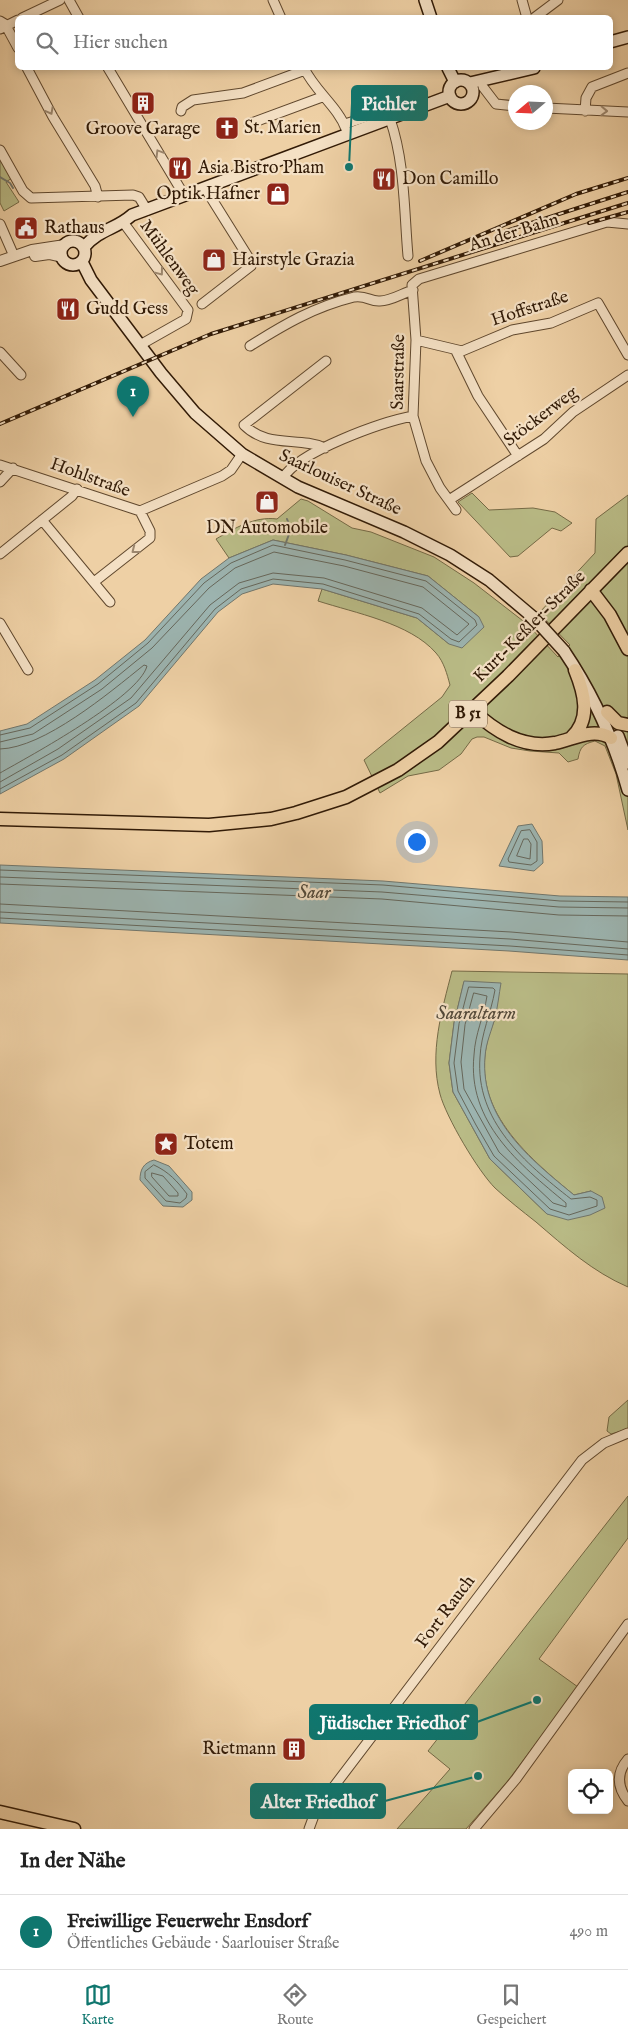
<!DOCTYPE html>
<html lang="de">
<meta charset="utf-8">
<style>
body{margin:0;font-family:"IM FELL English",serif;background:#f6f6f6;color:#222}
.controls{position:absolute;right:15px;bottom:15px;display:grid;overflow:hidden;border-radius:8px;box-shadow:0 2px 8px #0003}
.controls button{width:45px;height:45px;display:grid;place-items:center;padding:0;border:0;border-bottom:1px solid #e0e0e0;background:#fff;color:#222;font:25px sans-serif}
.compass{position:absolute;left:508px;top:85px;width:45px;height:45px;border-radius:50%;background:#fff;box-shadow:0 2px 8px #0003;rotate:251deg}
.you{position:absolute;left:416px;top:841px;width:18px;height:18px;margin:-12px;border:4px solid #fff;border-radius:50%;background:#1a73e8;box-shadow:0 0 0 8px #1a73e833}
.badge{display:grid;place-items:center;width:32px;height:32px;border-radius:50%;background:#0f766e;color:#fff;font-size:16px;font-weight:700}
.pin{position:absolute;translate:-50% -41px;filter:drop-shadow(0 1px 2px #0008)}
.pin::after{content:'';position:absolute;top:26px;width:18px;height:15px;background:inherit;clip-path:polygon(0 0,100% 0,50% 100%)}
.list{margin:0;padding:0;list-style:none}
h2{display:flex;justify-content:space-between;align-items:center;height:65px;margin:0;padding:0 20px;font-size:21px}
h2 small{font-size:16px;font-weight:400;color:#767676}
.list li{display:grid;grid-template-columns:32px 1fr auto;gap:15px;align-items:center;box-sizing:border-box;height:75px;padding:0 20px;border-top:1px solid #e0e0e0}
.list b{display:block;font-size:19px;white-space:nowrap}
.list p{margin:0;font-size:16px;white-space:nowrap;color:#767676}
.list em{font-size:16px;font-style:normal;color:#767676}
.icon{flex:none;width:28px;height:28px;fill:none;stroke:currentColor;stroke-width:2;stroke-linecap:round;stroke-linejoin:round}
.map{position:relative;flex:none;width:628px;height:1829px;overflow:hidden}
.search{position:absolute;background:#fff;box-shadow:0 2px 8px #0003;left:15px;right:15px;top:15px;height:55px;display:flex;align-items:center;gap:12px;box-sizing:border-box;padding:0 18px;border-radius:8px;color:#767676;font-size:19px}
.sheet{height:140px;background:#fff}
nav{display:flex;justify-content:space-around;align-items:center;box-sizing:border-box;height:70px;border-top:1px solid #e0e0e0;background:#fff;font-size:14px;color:#767676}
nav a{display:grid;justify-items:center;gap:2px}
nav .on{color:#0f766e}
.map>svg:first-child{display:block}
.green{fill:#b9bb86;stroke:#756a46;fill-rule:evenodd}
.water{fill:#9cb4b0;stroke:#71766c}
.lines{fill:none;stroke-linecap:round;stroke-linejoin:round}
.shore{stroke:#66675b;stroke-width:1}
.stream{stroke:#71766c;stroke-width:2}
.minor-casing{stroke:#60482e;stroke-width:11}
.tertiary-casing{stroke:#60482e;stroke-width:12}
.secondary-casing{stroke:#311a06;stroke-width:14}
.primary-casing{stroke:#311a06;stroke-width:15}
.minor{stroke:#f4e0c4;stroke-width:9}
.tertiary{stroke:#f4e0c4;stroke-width:10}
.secondary{stroke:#f4e0c4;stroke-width:11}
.primary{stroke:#eed0a5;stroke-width:12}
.rail-casing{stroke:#311a06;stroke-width:4}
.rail{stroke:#f4e0c4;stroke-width:2;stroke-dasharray:5.5;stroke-linecap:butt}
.secondary-bridge-casing{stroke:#311a06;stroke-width:14;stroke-linecap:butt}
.secondary-bridge{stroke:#f4e0c4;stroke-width:11}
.oneway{stroke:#9c876e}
.labels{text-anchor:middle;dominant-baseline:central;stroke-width:4.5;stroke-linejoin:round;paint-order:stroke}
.shield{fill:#f4e0c4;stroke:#6c553f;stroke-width:1}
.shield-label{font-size:16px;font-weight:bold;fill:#311a06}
.poi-label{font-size:18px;fill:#311a06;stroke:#f4e0c4;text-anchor:start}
.street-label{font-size:18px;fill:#311a06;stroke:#f4e0c4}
.water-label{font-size:19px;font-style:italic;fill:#514839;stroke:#f4e0c4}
.leader{fill:none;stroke:#0f766e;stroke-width:2}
.callout-dot{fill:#0f766e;stroke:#f4e0c4;stroke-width:2}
.callout{fill:#0f766e;stroke:#0f766e;stroke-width:2}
.callout-label{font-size:19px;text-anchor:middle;font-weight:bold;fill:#fff}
</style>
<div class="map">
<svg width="628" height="1829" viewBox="0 0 628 1829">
<rect width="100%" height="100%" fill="#eed0a5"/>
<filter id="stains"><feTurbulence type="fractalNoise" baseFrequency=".004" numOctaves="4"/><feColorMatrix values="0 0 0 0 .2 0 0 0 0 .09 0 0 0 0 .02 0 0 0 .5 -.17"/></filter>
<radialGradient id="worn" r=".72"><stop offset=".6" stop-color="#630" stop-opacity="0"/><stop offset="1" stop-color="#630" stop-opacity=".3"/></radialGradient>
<path class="green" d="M0,157l12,21 -6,4 13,20 -15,9 -4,-8z
M472,493l17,17 44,-2 22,4 17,11 -11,8 -9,-3 -34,28 -8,1 -52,-55z
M628,495v335l-12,-56 -11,-28 -10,-5c-12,3 -15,6 -17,18l-10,3 -9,-9 -29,-2 -19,-3 -27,-11h-7l-5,2 -11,15 -22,16 -31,6 -28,17 -16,-33 78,-63 8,-12c-3,-11 -6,-23 -14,-32 -26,-30 -81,-40 -118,-52l4,-12 95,29 32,26 30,-27 -51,-41 -82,-21 -73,-15 -44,18 -13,-19c19,-11 39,-23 61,-20l24,-20 7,2 44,27 19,4 63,25 40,26 53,41 31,33 12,-12 -31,-32 56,-60 1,-34z
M452,971l176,3v313c-35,-15 -63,-40 -92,-65 -14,-11 -28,-22 -41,-34 -17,-17 -49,-71 -55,-94 -11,-41 2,-84 12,-123zM464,982l31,37c-35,79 23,130 79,176l17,-4 -44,23 -57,-55 -37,-67 -4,-29 5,-40z
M628,1400v29l-17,5 -4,-3 2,-14z
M628,1496v42l-89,121 39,28 -71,95 -41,47h-69l53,-60 -22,-18z"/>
<path class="water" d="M273,540l73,15 82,21 51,41 5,10 -22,21 -13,-4 -32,-26 -95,-29 -49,-5 -31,10 -24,18 -79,94 -75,53 -64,35v-63l27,-7 68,-44 50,-40 56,-61 28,-21z
M532,824l10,17 1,22 -9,8 -35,-5 19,-40z
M0,865l383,16 177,15 68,1v63l-119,-9 -509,-28z
M464,981l37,2c-2,11 -3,23 -6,34 -3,14 -9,24 -10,40 -5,62 45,102 89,138l17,-4 11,6 3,11 -15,7 -22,5 -21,-6 -57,-55 -37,-67 -4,-29 5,-40z
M154,1160l15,6 23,26v8l-9,7 -20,-1 -23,-26c0,-10 3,-17 14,-20z"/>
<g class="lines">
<path class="shore" d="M0,735l30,-7 68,-44 50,-41 56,-60 27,-20 42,-18 72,15 81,21 49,39 2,5 -18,17 -8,-3 -32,-25 -96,-30 -50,-5 -32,10 -26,20 -79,94 -74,52 -62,34
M0,742l33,-8 69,-45 50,-41 57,-60 26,-20 39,-16 70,14 79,21 46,37 -12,11 -35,-27 -98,-30 -51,-5 -34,10 -29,22 -79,93 -73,51 -58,33
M0,749c44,-1 109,-56 144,-84l3,1c-8,31 -117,90 -147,107
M530,830l7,12v19l-6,4 -22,-3 -1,-3 13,-28z
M524,839h4l3,5 -1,15 -13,-3z
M0,870l383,15 177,16 68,1
M0,877l382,15 177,15 69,1
M0,884l382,15 177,16 69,1
M0,904l511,28 117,10
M0,912l510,27 118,10
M0,918l510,28 118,9
M469,987l24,1 2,2c-4,23 -14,44 -15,67 -5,64 45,106 91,142l19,-2 7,3v6l-28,9 -19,-6 -56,-53 -18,-31 -18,-34 -4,-28 5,-39z
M474,993l13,3c-3,20 -12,38 -13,59 -7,67 45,109 92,148v4l-13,-4 -54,-51 -35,-63 -3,-27 4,-37z
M154,1165c15,7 23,16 33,29l-1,4 -6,5 -14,-2 -21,-23v-6z
M152,1173l11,3 15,17v3h-9l-17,-19z"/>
<path class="stream" d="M0,177l10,6 3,5
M285,545l6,-16 -4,-10"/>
<g class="minor-casing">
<path id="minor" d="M69,0l10,18
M273,0l8,18
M522,0l5,18
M22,18l38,-18
M534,18l24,-18
M0,21l5,3 13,24
M0,29l18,-9
M27,68l26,49 42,69 3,11
M108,68l76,127
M304,68c11,23 34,39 42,61
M483,87l13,17 20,2
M546,108l82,4
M181,111l1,-4 11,-7 50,-7 62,-23
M585,111l1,-13 6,-11 36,-14
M390,119c15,43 14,92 18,137
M249,124l73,-27
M345,124l59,-19 20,2
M0,150l23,41 8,7 102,-3 6,2 8,13
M123,222l65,88 -2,9 -46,26
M0,224l14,32
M202,304l49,-38 -1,-6 -45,-72
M416,340l46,11 50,-21 39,-7 47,-20 30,52
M250,346c35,-22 64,-39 104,-49 13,-2 16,5 26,4 11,0 23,-8 33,-11
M456,351l22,45 40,60
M0,352l21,23
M325,448c-27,-12 -57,1 -81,-23l82,-64
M0,465l140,46 82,-35 9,-6 11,-16
M283,478c16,-27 99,-56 130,-62
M0,482l13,-14
M449,500l95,-61 29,-27 55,-37
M456,510l-16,-22 -14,-27 -13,-45 3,-76 -4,-55 7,-6 188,-57 21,2
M42,520l68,82
M0,554l72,-58 5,-7
M94,582l56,-44v-7l-10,-20
M0,623l28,47
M628,1759c-12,14 -11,28 0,42
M309,1829l7,-19 266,-350 22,-17 24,-10
M474,1829l42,-50 112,-155"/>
</g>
<g class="tertiary-casing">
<path id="tertiary" d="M35,256l14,-2 13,3
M0,261l32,-11 33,-5"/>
</g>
<g class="secondary-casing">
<path id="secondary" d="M425,0l6,18
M610,42l18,-5
M448,68l7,14
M449 92a12 12 0 1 1 24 0a12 12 0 1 1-24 0Z
M470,83l64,-15
M61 253a12 12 0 1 1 24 0a12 12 0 1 1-24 0Z
M84,247c17,-19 31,-17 48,-32l318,-119
M82,262l9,18 70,93 34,40 47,41 56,33 106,45 46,23 39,25 45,38
M564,651c29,43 50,89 64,139
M618,736l10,27"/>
</g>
<g class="primary-casing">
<path id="primary" d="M591,590l19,25 18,34
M472,710c23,21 50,39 83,33 19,-4 38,-16 56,-5
M607,712l11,11 10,2
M571,738c21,-19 13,-46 4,-68
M0,819l209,6 62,-6 25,-6 50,-16 52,-27 40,-28 70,-66 120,-123
M0,1812l74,17"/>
</g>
<use href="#minor" class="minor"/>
<use href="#tertiary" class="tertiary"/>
<use href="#secondary" class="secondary"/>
<use href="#primary" class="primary"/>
<g class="rail-casing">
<path id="rail" d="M589,223l39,-11
M506,231l122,-39
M420,261l156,-67 52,-16
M0,424l211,-90 417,-131"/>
</g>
<use href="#rail" class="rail"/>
<g class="secondary-bridge-casing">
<path id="secondary-bridge" d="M534,618l30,33"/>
</g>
<use href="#secondary-bridge" class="secondary-bridge"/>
</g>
<defs><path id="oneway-chevron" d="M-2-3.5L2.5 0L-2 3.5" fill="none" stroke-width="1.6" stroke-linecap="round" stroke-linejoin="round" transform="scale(1.25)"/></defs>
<g class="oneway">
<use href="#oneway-chevron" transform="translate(50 111) rotate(62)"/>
<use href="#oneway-chevron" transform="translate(604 111) rotate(2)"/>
<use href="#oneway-chevron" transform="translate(159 153) rotate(-121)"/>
<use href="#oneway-chevron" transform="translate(160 272) rotate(53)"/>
<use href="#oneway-chevron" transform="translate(135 550) rotate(142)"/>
</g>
<defs>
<g id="building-square" transform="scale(1.25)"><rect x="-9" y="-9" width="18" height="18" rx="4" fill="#8f2418" stroke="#f4e0c4"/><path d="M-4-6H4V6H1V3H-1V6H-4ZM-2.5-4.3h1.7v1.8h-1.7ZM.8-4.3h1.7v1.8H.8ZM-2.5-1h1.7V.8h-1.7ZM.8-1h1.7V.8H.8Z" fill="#fff"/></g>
<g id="church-square" transform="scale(1.25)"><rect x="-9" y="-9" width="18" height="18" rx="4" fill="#8f2418" stroke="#f4e0c4"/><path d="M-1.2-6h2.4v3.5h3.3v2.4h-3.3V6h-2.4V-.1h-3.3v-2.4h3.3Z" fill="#fff"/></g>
<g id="restaurant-square" transform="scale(1.25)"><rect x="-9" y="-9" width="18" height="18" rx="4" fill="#8f2418" stroke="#f4e0c4"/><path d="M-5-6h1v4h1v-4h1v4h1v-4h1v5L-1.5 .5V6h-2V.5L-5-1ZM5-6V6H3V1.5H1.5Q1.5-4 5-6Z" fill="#fff"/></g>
<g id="shop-square" transform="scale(1.25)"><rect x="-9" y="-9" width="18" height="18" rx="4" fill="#8f2418" stroke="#f4e0c4"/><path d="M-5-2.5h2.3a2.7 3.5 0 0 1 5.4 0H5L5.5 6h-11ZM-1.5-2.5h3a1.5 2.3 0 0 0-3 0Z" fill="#fff"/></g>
<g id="civic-square" transform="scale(1.25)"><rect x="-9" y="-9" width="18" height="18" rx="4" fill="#8f2418" stroke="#f4e0c4"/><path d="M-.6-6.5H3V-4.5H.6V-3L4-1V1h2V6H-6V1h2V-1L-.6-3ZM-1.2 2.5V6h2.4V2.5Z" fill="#fff"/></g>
<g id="sight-square" transform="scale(1.25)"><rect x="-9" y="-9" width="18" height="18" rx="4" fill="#8f2418" stroke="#f4e0c4"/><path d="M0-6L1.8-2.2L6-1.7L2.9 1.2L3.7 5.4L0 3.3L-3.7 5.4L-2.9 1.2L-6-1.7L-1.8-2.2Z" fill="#fff"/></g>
</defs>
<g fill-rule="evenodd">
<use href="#building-square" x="143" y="103"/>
<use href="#church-square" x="227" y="128"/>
<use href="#restaurant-square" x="180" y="168"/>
<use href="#restaurant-square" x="384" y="179"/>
<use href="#shop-square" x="278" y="194"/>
<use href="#civic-square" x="26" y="228"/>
<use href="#shop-square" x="214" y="260"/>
<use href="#restaurant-square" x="68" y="309"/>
<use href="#shop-square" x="267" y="502"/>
<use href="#sight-square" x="166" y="1144"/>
<use href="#building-square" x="294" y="1749"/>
</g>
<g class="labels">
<rect class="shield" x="449" y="700.5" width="38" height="27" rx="4"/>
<g class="shield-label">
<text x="468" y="714">B 51</text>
</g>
<g class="poi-label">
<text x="244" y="128">St. Marien</text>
<text x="143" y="129" text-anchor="middle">Groove Garage</text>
<text x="198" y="168">Asia Bistro Pham</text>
<text x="402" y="179">Don Camillo</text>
<text x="260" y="194" text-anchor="end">Optik Hafner</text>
<text x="44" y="228">Rathaus</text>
<text x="232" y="260">Hairstyle Grazia</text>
<text x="86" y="309">Gudd Gess</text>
<text x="267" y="528" text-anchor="middle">DN Automobile</text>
<text x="184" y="1144">Totem</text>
<text x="276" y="1749" text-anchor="end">Rietmann</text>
</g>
<g class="street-label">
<text transform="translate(514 233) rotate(-17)">An der Bahn</text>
<text transform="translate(169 258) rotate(54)">Mühlenweg</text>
<text transform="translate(530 309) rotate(-18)">Hoffstraße</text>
<text transform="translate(399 372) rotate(-89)">Saarstraße</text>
<text transform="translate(541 417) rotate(-37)">Stöckerweg</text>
<text transform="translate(90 478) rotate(20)">Hohlstraße</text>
<text transform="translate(340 483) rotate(25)">Saarlouiser Straße</text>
<text transform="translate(530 627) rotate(-45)">Kurt-Keßler-Straße</text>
<text transform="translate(446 1612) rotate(-53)">Fort Rauch</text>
</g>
<g class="water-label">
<text x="314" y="893">Saar</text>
<text x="476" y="1014">Saaraltarm</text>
</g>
</g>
<path class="leader" d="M349 167L352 103M537 1700L477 1722M478 1776L385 1801"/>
<g class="callout-dot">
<circle cx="349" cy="167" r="5"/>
<circle cx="537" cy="1700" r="5"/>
<circle cx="478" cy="1776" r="5"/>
</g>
<g class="callout">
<rect x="352" y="86" width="75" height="34" rx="5"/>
<rect x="310" y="1705" width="167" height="34" rx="5"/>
<rect x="251" y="1784" width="134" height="34" rx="5"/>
</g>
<g class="callout-label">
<text x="389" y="110">Pichler</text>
<text x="393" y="1729">Jüdischer Friedhof</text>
<text x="318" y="1808">Alter Friedhof</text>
</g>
<rect width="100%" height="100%" filter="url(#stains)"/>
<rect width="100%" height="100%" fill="url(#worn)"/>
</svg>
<div class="controls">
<button><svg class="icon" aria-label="locate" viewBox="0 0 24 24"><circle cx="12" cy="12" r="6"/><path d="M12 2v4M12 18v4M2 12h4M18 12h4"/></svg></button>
</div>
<svg class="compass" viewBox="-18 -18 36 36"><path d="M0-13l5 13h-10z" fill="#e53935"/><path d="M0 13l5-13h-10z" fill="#767676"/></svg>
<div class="you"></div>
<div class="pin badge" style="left:133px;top:417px">1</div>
<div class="search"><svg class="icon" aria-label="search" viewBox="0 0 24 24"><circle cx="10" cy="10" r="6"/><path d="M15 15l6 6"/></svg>Hier suchen</div>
</div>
<section class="sheet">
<h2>In der Nähe<small></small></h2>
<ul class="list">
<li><span class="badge">1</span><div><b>Freiwillige Feuerwehr Ensdorf</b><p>Öffentliches Gebäude · Saarlouiser Straße</p></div><em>490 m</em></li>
</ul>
</section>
<nav>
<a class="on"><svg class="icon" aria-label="map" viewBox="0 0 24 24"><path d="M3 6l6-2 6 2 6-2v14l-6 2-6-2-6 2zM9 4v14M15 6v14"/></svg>Karte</a>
<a><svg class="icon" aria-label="directions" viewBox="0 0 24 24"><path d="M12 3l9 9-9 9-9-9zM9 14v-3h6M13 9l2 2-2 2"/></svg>Route</a>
<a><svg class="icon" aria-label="saved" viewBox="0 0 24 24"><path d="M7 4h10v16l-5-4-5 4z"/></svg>Gespeichert</a>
</nav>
